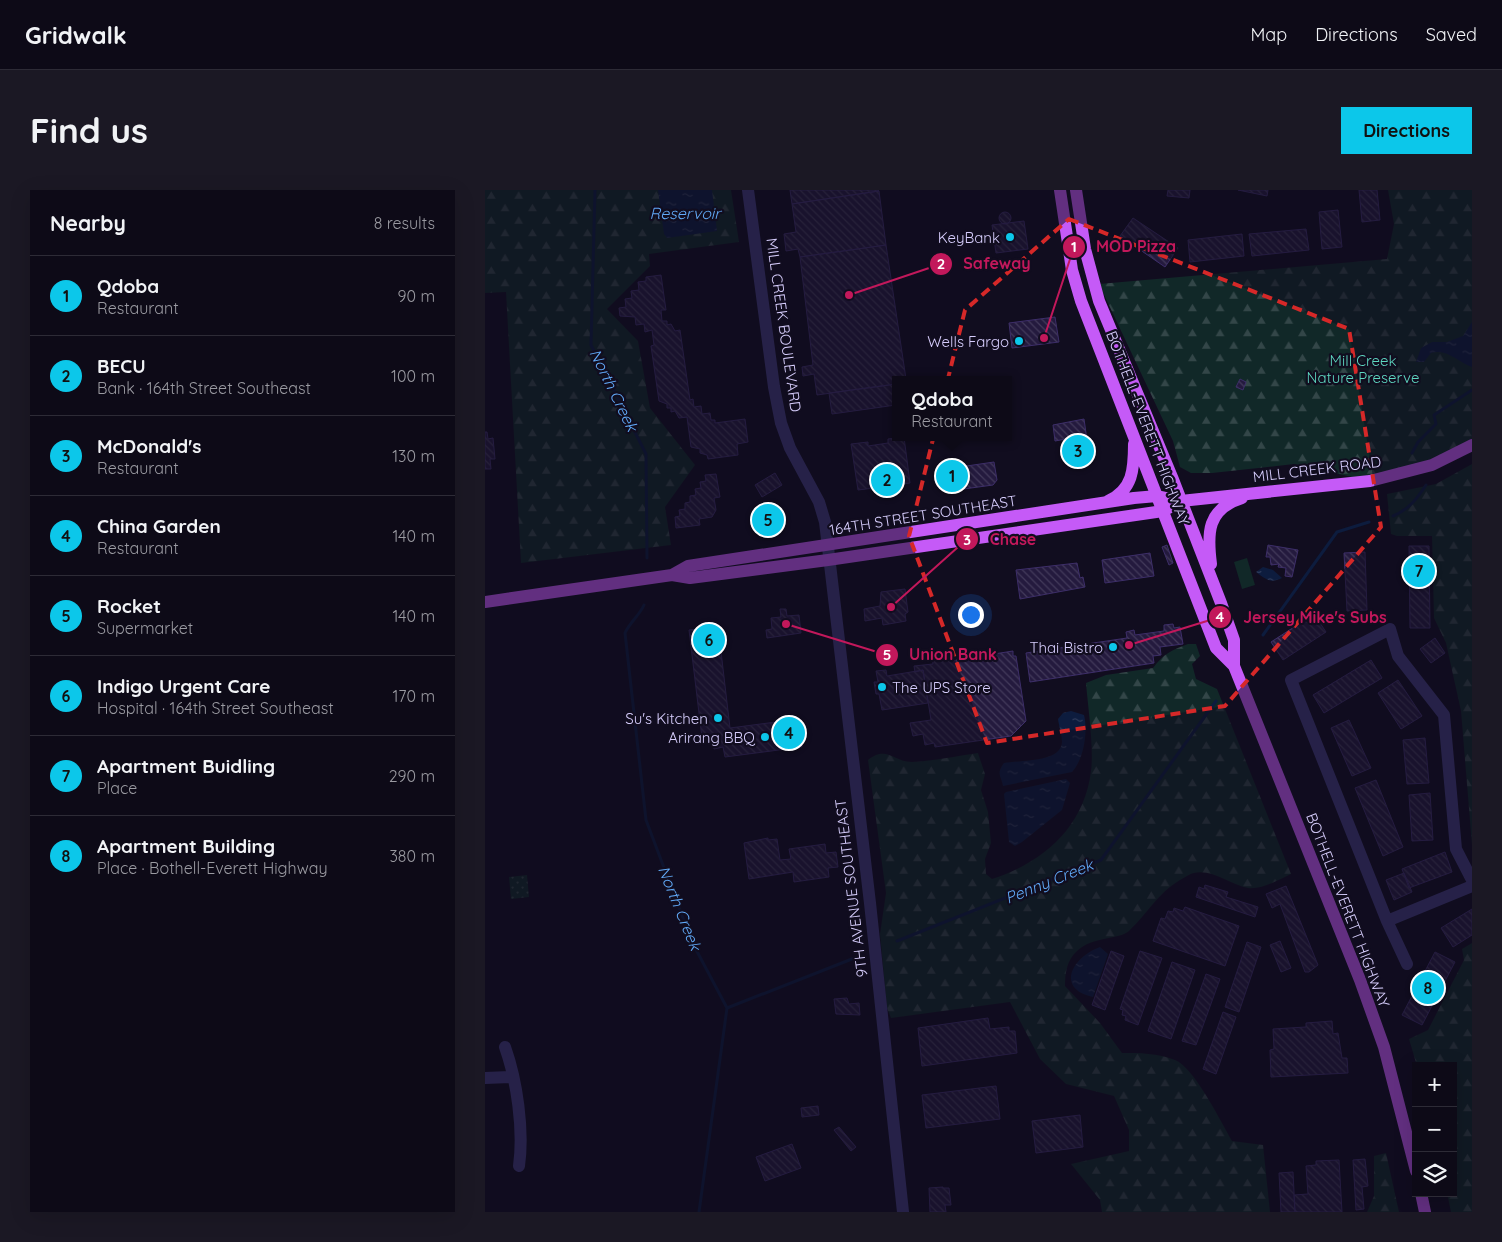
<!DOCTYPE html>
<meta charset="utf-8">
<style>
body{margin:0;font-family:Quicksand,sans-serif;background:#1b1824;color:#f1f3f6}
.controls{position:absolute;right:15px;bottom:15px;display:grid;overflow:hidden;border-radius:0px;box-shadow:0 5px 20px #0002}
.controls button{width:45px;height:45px;display:grid;place-items:center;padding:0;border:0;border-bottom:1px solid #2d2b36;background:#0d0a17;color:#f1f3f6;font:25px sans-serif}
.you{position:absolute;left:485px;top:424px;width:18px;height:18px;margin:-12px;border:4px solid #fff;border-radius:50%;background:#1a73e8;box-shadow:0 0 0 8px #1a73e833}
.badge{display:grid;place-items:center;width:32px;height:32px;border-radius:50%;background:#0cc7ea;color:#111;font-size:16px;font-weight:700}
.pin{position:absolute;translate:-50% -50%;border:2px solid #fff;box-shadow:0 1px 5px #0006}
.popup{position:absolute;left:407px;top:186px;width:120px;height:65px;box-sizing:border-box;display:grid;place-content:center;border-radius:0px;background:#0d0a17;filter:drop-shadow(0 1px 4px #0005);font-size:16px;white-space:nowrap;color:#9a9aa1}
.popup b{font-size:19px;color:#f1f3f6}
.popup::after{content:'';position:absolute;left:50%;top:100%;margin-left:-10px;border:10px solid transparent;border-top-color:#0d0a17}
.list{margin:0;padding:0;list-style:none}
h2{display:flex;justify-content:space-between;align-items:center;height:65px;margin:0;padding:0 20px;font-size:21px}
h2 small{font-size:16px;font-weight:400;color:#9a9aa1}
.list li{display:grid;grid-template-columns:32px 1fr auto;gap:15px;align-items:center;box-sizing:border-box;height:80px;padding:0 20px;border-top:1px solid #2d2b36}
.list b{display:block;font-size:19px;white-space:nowrap}
.list p{margin:0;font-size:16px;white-space:nowrap;color:#9a9aa1}
.list em{font-size:16px;font-style:normal;color:#9a9aa1}
.icon{flex:none;width:28px;height:28px;fill:none;stroke:currentColor;stroke-width:2;stroke-linecap:round;stroke-linejoin:round}
.map{position:relative;flex:none;width:987px;height:1022px;overflow:hidden;border-radius:0px}
header{display:flex;align-items:center;gap:30px;box-sizing:border-box;height:70px;padding:0 25px;background:#0d0a17;border-bottom:1px solid #2d2b36}
header strong{font-size:24px}
nav{display:flex;gap:28px;margin-inline-start:auto;font-size:18px}
.intro{display:flex;align-items:center;justify-content:space-between;box-sizing:border-box;height:120px;padding:0 30px}
h1{margin:0;font-size:35px}
.button{padding:12px 22px;border-radius:0px;background:#0cc7ea;color:#111;font-size:18px;font-weight:700}
main{display:flex;gap:30px;padding:0 30px}
aside{flex:1;background:#0d0a17;border-radius:0px;box-shadow:0 5px 20px #0002}
.map>svg:first-child{display:block}
.forest{fill:url(#forest-firs)}
.park{fill:url(#park-dots)}
.pitch{fill:#112828}
.water{fill:url(#water-ripples)}
.lines{fill:none;stroke-linecap:round;stroke-linejoin:round}
.stream{stroke:#0d1c3e;stroke-width:3}
.building{fill:url(#building-back-hatch);stroke:#3d2e69}
.minor{stroke:#413b7b;stroke-width:12}
.major{stroke:#c55af7;stroke-width:12}
.marked{fill:none;stroke:#d62828;stroke-width:4;stroke-dasharray:10 6;stroke-linejoin:round}
.poi-dot{fill:#0cc7ea;stroke:#110d1f;stroke-width:2}
.labels{text-anchor:middle;dominant-baseline:central;stroke-width:4.5;stroke-linejoin:round;paint-order:stroke}
.poi-label{font-size:15px;fill:#d6cdfc;stroke:#110d1f;text-anchor:end}
.street-label{font-size:15px;fill:#d6cdfc;stroke:#110d1f}
.park-label{font-size:15px;fill:#5ed8c1;stroke:#110d1f}
.water-label{font-size:16px;font-style:italic;fill:#61a9f7;stroke:#110d1f}
.leader{fill:none;stroke:#c2185b;stroke-width:2}
.callout-dot{fill:#c2185b;stroke:#110d1f;stroke-width:2}
.mark-label{font-size:15px;text-anchor:middle;font-weight:bold;fill:#fff}
.callout-label{font-size:16px;text-anchor:middle;font-weight:bold;fill:#c2185b;stroke:#110d1f;stroke-width:4.5;stroke-linejoin:round;paint-order:stroke}
</style>
<header>
<strong>Gridwalk</strong>
<nav><a>Map</a><a>Directions</a><a>Saved</a></nav>
</header>
<div class="intro"><h1>Find us</h1><a class="button">Directions</a></div>
<main>
<aside>
<h2>Nearby<small>8 results</small></h2>
<ul class="list">
<li><span class="badge">1</span><div><b>Qdoba</b><p>Restaurant</p></div><em>90 m</em></li>
<li><span class="badge">2</span><div><b>BECU</b><p>Bank · 164th Street Southeast</p></div><em>100 m</em></li>
<li><span class="badge">3</span><div><b>McDonald's</b><p>Restaurant</p></div><em>130 m</em></li>
<li><span class="badge">4</span><div><b>China Garden</b><p>Restaurant</p></div><em>140 m</em></li>
<li><span class="badge">5</span><div><b>Rocket</b><p>Supermarket</p></div><em>140 m</em></li>
<li><span class="badge">6</span><div><b>Indigo Urgent Care</b><p>Hospital · 164th Street Southeast</p></div><em>170 m</em></li>
<li><span class="badge">7</span><div><b>Apartment Buidling</b><p>Place</p></div><em>290 m</em></li>
<li><span class="badge">8</span><div><b>Apartment Building</b><p>Place · Bothell-Everett Highway</p></div><em>380 m</em></li>
</ul>
</aside>
<div class="map">
<svg width="987" height="1022" viewBox="0 0 987 1022">
<defs>
<pattern id="forest-firs" width="22" height="20" patternUnits="userSpaceOnUse" patternTransform="scale(1.25)"><rect width="22" height="20" fill="#112828"/><path d="M5 1l3.5 6h-7zM16 11l3.5 6h-7z" fill="#334648"/></pattern>
<pattern id="park-dots" width="8" height="8" patternUnits="userSpaceOnUse" patternTransform="scale(1.25)"><rect width="8" height="8" fill="#112828"/><path d="M2 2h.1M6 6h.1" fill="none" stroke="#334648" stroke-width="1.8" stroke-linecap="round"/></pattern>
<pattern id="water-ripples" width="26" height="14" patternUnits="userSpaceOnUse" patternTransform="scale(1.25)"><rect width="26" height="14" fill="#0d1c3e"/><path d="M2 4q2-2 4 0t4 0M15 11q2-2 4 0t4 0" fill="none" stroke="#303c5b"/></pattern>
<pattern id="building-back-hatch" width="6" height="6" patternUnits="userSpaceOnUse" patternTransform="scale(1.25)"><rect width="6" height="6" fill="#241a3e"/><path d="M-1 5l2 2M0 0l6 6M5-1l2 2" fill="none" stroke="#433a5b"/></pattern>
</defs>
<rect width="100%" height="100%" fill="#110d1f"/>
<path class="forest" d="M0,0h246l8,52 -90,12 1,12 -43,43 31,32 12,67 45,57 -30,42 6,38 -150,18 -15,-271 -21,1z
M903,0h84v255l-102,36 -76,-17 -82,9h-21l-11,-6 -7,-26 -74,-157 288,-25 7,-35z
M987,274v381l-11,-134 -15,-68 -12,-25 -2,-82h-35l-6,-2 -4,-40 49,-10z
M703,454h8l4,12 -8,8 4,15 21,10 74,185c-11,5 -29,16 -43,14 -18,-3 -35,-19 -54,-15 -5,1 -10,5 -14,7 -23,14 -32,33 -51,51 -10,9 -36,5 -52,20 -10,9 -12,22 -12,35l35,37 22,30c17,0 36,0 53,7 19,7 46,62 57,81l31,4 7,67h-168l-2,-12 -29,-36 58,-13v-21l-15,-34 -48,-12 -26,-25 -30,-57 -119,16 -4,-10 -7,-74 6,-41 -18,-133c19,-15 25,2 44,2 22,-1 44,-6 66,-9l7,21 -4,16 7,22 3,31 -6,16 1,15 6,5c52,-17 92,-52 99,-108 3,-23 -3,-64 -5,-88l20,-8 47,-7c10,-14 19,-18 35,-24z
M987,753v269h-21l-4,-19h6v-127h-36l-8,-27 19,-9 36,-70 -2,-11z
M901,963l13,59h-32l7,-16v-40z"/>
<path class="park" d="M42,685l2,22 -18,2 -2,-22z"/>
<path class="pitch" d="M762,368l8,27 -13,4 -8,-27z"/>
<path class="water" d="M173,0h54l5,41 -50,7 -3,-4z
M987,132v45c-14,-5 -25,-19 -41,-14l-7,9h-8l5,-14 11,-6h15l16,-6z
M778,377l10,3 9,8c-11,5 -14,3 -26,-6z
M586,521l13,4c4,17 0,44 -12,57l-69,14c-2,-11 -7,-12 1,-23 15,-3 57,0 58,-21 0,-7 -3,-16 -4,-23l5,-6z
M581,589l4,4 -8,27 -40,32 -7,4 -6,-4 -5,-48 2,-2z
M615,757l8,7 -15,43c-38,-8 -21,-40 7,-50z"/>
<g class="lines">
<path class="stream" d="M110,0l-4,155 55,109 1,104
M927,263l6,-11 18,-18 -2,-9 38,-25
M908,326c15,-6 24,-17 33,-31
M159,415c-5,11 -14,17 -19,28l21,187 46,122 35,66 -28,204
M778,445l74,-103 32,-10
M412,751l204,-81 115,-159
M242,818l130,-51"/>
</g>
<path class="building" d="M305,0h88l1,1 -87,13z
M683,0h22l-1,8 -22,-2z
M753,0h30l-1,6z
M874,0h18l3,30 -18,2z
M394,1l7,54 -86,12 -2,-8 -12,2 -2,-17 12,-2 -4,-28z
M853,20l4,37 -20,2 -3,-37z
M514 28a6 6 0 1 1 12 0a6 6 0 1 1-12 0Z
M648,28l45,30 -13,19 -45,-31z
M539,31l4,28 -32,4 -4,-28z
M821,39l3,21 -57,6 -3,-22z
M757,44l2,22 -54,6 -2,-22z
M401,55l20,134 -10,1v4l-79,11 -3,-21 -11,2 -1,-9 11,-2 -13,-108z
M176,85l5,35h-5l1,11h5v4l4,-1 4,7 5,-1 10,70 3,-1 1,8 7,-1 1,8 8,-1 1,7h4v3l30,-4 3,23 -11,2 1,11 -30,4 -1,-4 -7,-2v-4l-9,-2 -4,-30 -8,1 -4,-7 -4,1v-4h-4v-4l-8,-3 -8,-55 3,-1 -2,-15 -7,2 -1,-8 -8,1 -1,-8 -15,-1 -1,-8 7,-1 -1,-8 7,-1 -1,-7 8,-1 -1,-8 8,-1v-4z
M570,127l4,25 -47,6 -3,-25z
M755,189l6,3 -3,8 -7,-3z
M411,194v21l-64,9 -3,-21z
M599,229l6,42 -21,3 -3,-25 -11,2 -2,-16z
M0,242h2l1,7 5,-1 2,21h-5l1,10h-6z
M419,247l6,46 -16,2v-4l-20,3v4l-16,2 -7,-46 17,-2v4l20,-3v-4z
M509,272l3,18 -4,5 -44,6 -3,-22z
M290,283l7,12 -20,12 -7,-12z
M231,284l4,23 -6,1 2,12 -4,7 -13,2 1,6 -24,3 -1,-11 5,-1 -1,-6 6,-1v-6l5,-1v-6l6,-1 -1,-6 6,-1 -1,-6 6,-1 -1,-6z
M295,318l2,21 -26,3 -3,-20z
M682,355l6,18 -4,2 -7,-18z
M783,355l30,5 -6,27 -7,-1 1,-8 -8,-1 1,-3 -8,1 -1,-8h-4z
M924,356h20l1,82h-20z
M880,362l2,58 -20,1 -3,-58z
M665,363l4,23 -49,7 -3,-23z
M592,373l3,15 3,-1 2,10 -65,12 -4,-29z
M420,399l3,23 -3,2 1,7 -23,4 -1,-7 -17,3 -1,-12 16,-3 1,-14z
M295,419h6l1,7 12,-1 2,18 -34,5 -1,-8 6,-1 -1,-11 10,-1z
M829,424l12,18 -43,28 -12,-18z
M688,434l1,4 6,-1 3,17 -23,3 1,8 -8,1 1,7 -124,19 -4,-29 101,-15 -1,-6 8,-2 1,5 29,-4v-6z
M233,436l12,102 69,-9 3,28 -77,10 -2,-10 -9,2 -2,-12 -10,1 -13,-108z
M950,448l10,15 -14,10 -11,-14z
M528,461v5h3l10,65 -15,15 -76,11 -1,-4 -9,2 -2,-11 -10,2 -3,-13 21,-3 -8,-50 -8,2 -1,-6 19,-2 -1,-8 16,-2 2,8 7,-2 2,-4 19,-3 3,3z
M886,470l11,18 -58,35 -11,-18z
M401,480l1,6 36,-6 5,33 -46,7 -3,-16h-3l-2,-12h4l-2,-11z
M913,490l24,36 -21,13 -23,-36z
M864,530l22,48 -19,8 -21,-48z
M940,548l4,45 -22,1 -4,-44z
M891,590l27,67 -20,9 -28,-68z
M945,603l3,47 -21,1 -3,-46z
M283,648v2l9,-1 3,21 11,-1 -2,-10 36,-5 1,9 10,-1 2,15 -10,1 1,9 -35,5 -1,-10 -44,7 -5,-36z
M960,662l7,20 -43,16 -7,-19z
M919,683l8,19 -18,8 -8,-20z
M720,695l23,7 -2,5 32,10 -3,10 -59,-20 3,-10 5,2z
M801,696l32,79 -9,7h-4l-25,-68 -8,4 -6,-14z
M700,717l54,19 -14,40 -72,-25 8,-23 4,1 3,-8 5,1 1,-4 9,3z
M987,719v26l-19,12 -12,-19z
M795,751l11,27 -10,4 -11,-27z
M762,752l14,5 -22,65 -14,-5z
M626,761l13,5 -19,54 -13,-5z
M655,761l22,7 -24,67 -13,-5 1,-4 -4,-1 1,-5 -3,-1z
M950,762l20,10 -33,63 -20,-10z
M687,772l23,8 -24,69 -23,-8z
M721,784l14,5 -24,66 -14,-4z
M362,808l2,6 10,-1 1,12 -24,-1 -2,-15z
M738,822l13,5 -20,57 -13,-5z
M503,828l2,11 19,-2v4h6l2,22 -95,13 -4,-38z
M847,831l1,13 5,-1 4,25h5l1,15 -77,4 -1,-27 4,-1 -1,-20 33,-2v-4z
M511,896l4,33 -74,9 -4,-33z
M333,916l1,9 -17,2 -1,-9z
M595,925l3,32 -47,6 -4,-32z
M354,937l17,20 -5,4 -17,-21z
M307,954l9,24 -36,13 -9,-24z
M880,969l3,27 -6,1 2,22 -8,1 -3,-50z
M854,970l3,52h-47l-1,-17 14,-1 -2,-28 10,-1v-4z
M808,982l2,40h-14l-2,-39z
M458,997v1h6l2,17h-6l1,7h-16l-1,-24z"/>
<g class="lines">
<path class="minor" d="M263,0l26,197 7,36 9,25 29,54 6,20 45,381 33,309
M902,731l85,-35
M922,774l-20,-43 -96,-241 99,-51 8,27 46,59 12,134 16,31
M20,857c12,34 19,83 14,119
M0,888l27,-1"/>
<path class="major" d="M575,0l12,80 9,31 135,347 18,18
M591,0l9,59 14,52 73,176 49,126 13,37v26l126,314 24,67 32,124
M623,311c25,-11 26,-32 26,-57
M726,374c-4,-31 -4,-55 31,-66
M187,385l16,-9 446,-68 23,-2 24,5
M0,412l187,-27 18,3 138,-18 335,-49 18,-10 189,-20 62,-16 40,-20
M936,1003l4,19"/>
</g>
<path d="M0 0H987V1022H0ZM584,29l280,110 32,198 -156,179 -238,37 -78,-207 56,-226z" fill="#110d1f" fill-opacity=".55" fill-rule="evenodd"/>
<path class="marked" d="M584,29l280,110 32,198 -156,179 -238,37 -78,-207 56,-226z"/>
<g class="poi-dot">
<circle cx="525" cy="47" r="5"/>
<circle cx="534" cy="151" r="5"/>
<circle cx="628" cy="457" r="5"/>
<circle cx="397" cy="497" r="5"/>
<circle cx="233" cy="528" r="5"/>
<circle cx="280" cy="547" r="5"/>
</g>
<g class="labels">
<g class="poi-label">
<text x="515" y="47">KeyBank</text>
<text x="524" y="151">Wells Fargo</text>
<text x="618" y="457">Thai Bistro</text>
<text x="407" y="497" text-anchor="start">The UPS Store</text>
<text x="223" y="528">Su's Kitchen</text>
<text x="270" y="547">Arirang BBQ</text>
</g>
<g class="street-label">
<text transform="translate(299 135) rotate(82)">MILL CREEK BOULEVARD</text>
<text transform="translate(663 238) rotate(69)">BOTHELL-EVERETT HIGHWAY</text>
<text transform="translate(832 279) rotate(-7)">MILL CREEK ROAD</text>
<text transform="translate(438 325) rotate(-9)">164TH STREET SOUTHEAST</text>
<text transform="translate(366 698) rotate(-97)">9TH AVENUE SOUTHEAST</text>
<text transform="translate(863 720) rotate(69)">BOTHELL-EVERETT HIGHWAY</text>
</g>
<g class="park-label">
<text x="878" y="170">Mill Creek<tspan x="878" dy="17">Nature Preserve</tspan></text>
</g>
<g class="water-label">
<text x="200" y="23">Reservoir</text>
<text transform="translate(129 200) rotate(64)">North Creek</text>
<text transform="translate(564 691) rotate(-22)">Penny Creek</text>
<text transform="translate(195 718) rotate(68)">North Creek</text>
</g>
</g>
<path class="leader" d="M559 148L589 57M364 105L456 74M406 417L482 349M644 455L735 427M301 434L402 465"/>
<g class="callout-dot">
<circle cx="559" cy="148" r="5"/>
<circle cx="364" cy="105" r="5"/>
<circle cx="406" cy="417" r="5"/>
<circle cx="644" cy="455" r="5"/>
<circle cx="301" cy="434" r="5"/>
<circle cx="589" cy="57" r="12"/>
<circle cx="456" cy="74" r="12"/>
<circle cx="482" cy="349" r="12"/>
<circle cx="735" cy="427" r="12"/>
<circle cx="402" cy="465" r="12"/>
</g>
<g class="mark-label">
<text x="589" y="62">1</text>
<text x="456" y="79">2</text>
<text x="482" y="355">3</text>
<text x="735" y="432">4</text>
<text x="402" y="470">5</text>
</g>
<g class="callout-label">
<text x="651" y="62">MOD Pizza</text>
<text x="512" y="79">Safeway</text>
<text x="528" y="355">Chase</text>
<text x="830" y="433">Jersey Mike's Subs</text>
<text x="468" y="470">Union Bank</text>
</g>
</svg>
<div class="controls">
<button>+</button>
<button>−</button>
<button><svg class="icon" aria-label="layers" viewBox="0 0 24 24"><path d="M12 4l9 5-9 5-9-5zM3 14l9 5 9-5"/></svg></button>
</div>
<div class="you"></div>
<div class="pin badge" style="left:467px;top:286px">1</div>
<div class="popup"><b>Qdoba</b>Restaurant</div>
<div class="pin badge" style="left:402px;top:290px">2</div>
<div class="pin badge" style="left:593px;top:261px">3</div>
<div class="pin badge" style="left:304px;top:543px">4</div>
<div class="pin badge" style="left:283px;top:330px">5</div>
<div class="pin badge" style="left:224px;top:450px">6</div>
<div class="pin badge" style="left:934px;top:381px">7</div>
<div class="pin badge" style="left:943px;top:798px">8</div>
</div>
</main>
